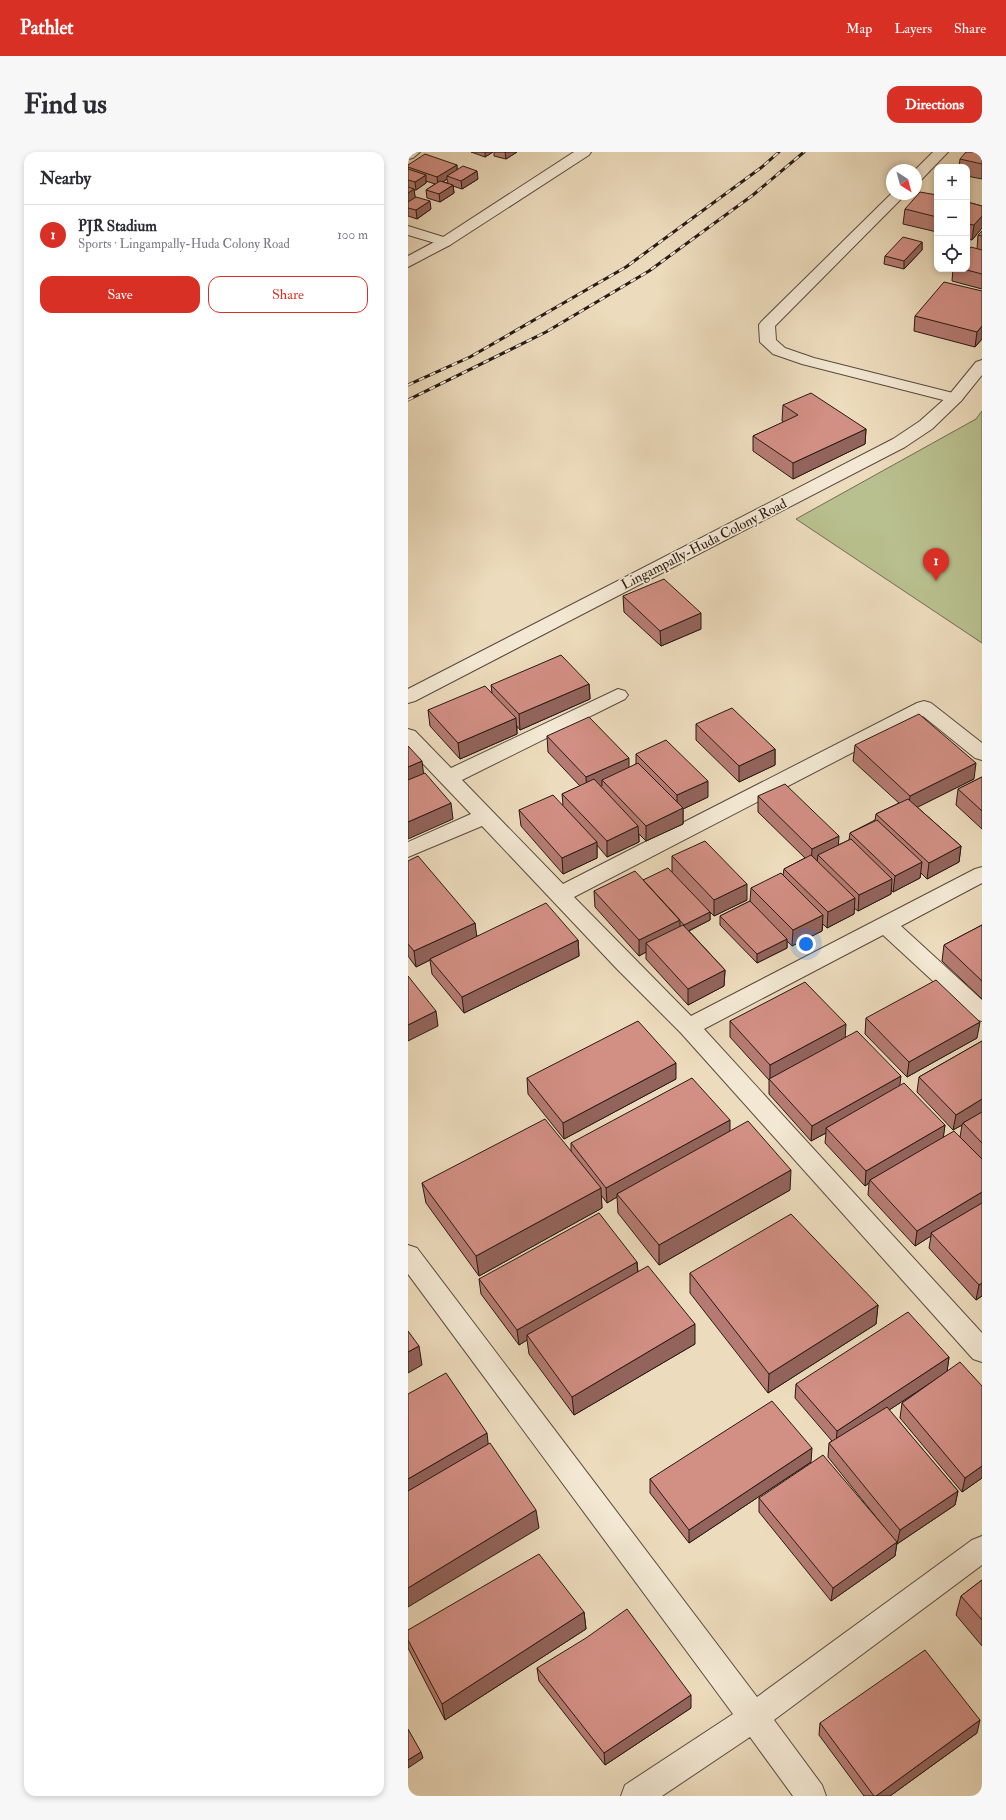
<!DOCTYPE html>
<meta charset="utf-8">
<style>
body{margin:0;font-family:"IM FELL Double Pica",serif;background:#f7f7f7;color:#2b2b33}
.controls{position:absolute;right:12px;top:12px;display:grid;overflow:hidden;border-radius:8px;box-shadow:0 2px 6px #0003}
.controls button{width:36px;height:36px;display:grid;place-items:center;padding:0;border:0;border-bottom:1px solid #e1e1e2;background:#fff;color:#2b2b33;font:20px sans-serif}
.compass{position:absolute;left:478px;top:12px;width:36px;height:36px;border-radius:50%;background:#fff;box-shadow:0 2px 6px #0003;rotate:144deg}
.you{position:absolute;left:398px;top:792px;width:14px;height:14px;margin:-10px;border:3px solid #fff;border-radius:50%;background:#1a73e8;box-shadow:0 0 0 6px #1a73e833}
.badge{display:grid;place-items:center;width:26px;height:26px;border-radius:50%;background:#d93025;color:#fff;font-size:13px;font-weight:700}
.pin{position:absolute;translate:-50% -33px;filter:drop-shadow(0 1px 2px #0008)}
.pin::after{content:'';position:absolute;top:21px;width:14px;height:12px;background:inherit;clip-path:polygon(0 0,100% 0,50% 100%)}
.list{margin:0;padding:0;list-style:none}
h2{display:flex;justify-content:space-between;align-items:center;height:52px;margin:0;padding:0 16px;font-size:17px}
h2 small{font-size:13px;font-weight:400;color:#7c7c81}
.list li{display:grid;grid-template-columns:26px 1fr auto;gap:12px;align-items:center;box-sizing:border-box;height:60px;padding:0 16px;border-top:1px solid #e1e1e2}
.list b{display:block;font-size:15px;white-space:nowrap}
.list p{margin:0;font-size:13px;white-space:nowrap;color:#7c7c81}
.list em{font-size:13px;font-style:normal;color:#7c7c81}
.actions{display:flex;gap:8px;padding:12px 16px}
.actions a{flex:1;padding:9px 0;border:1px solid #d93025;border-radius:12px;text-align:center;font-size:14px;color:#d93025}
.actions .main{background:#d93025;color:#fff}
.icon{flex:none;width:22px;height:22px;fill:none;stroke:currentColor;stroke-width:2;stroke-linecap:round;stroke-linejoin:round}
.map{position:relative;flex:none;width:574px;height:1644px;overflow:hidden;border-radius:12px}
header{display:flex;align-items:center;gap:24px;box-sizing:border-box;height:56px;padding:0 20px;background:#d93025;color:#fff}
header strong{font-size:19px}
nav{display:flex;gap:22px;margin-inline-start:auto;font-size:14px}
.intro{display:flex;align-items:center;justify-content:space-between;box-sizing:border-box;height:96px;padding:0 24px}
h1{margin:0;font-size:28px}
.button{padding:10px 18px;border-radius:12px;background:#d93025;color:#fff;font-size:14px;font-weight:700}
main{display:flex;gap:24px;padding:0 24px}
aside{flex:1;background:#fff;border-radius:12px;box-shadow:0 2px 6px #0003}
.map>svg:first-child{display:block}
.green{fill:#b9c08f;stroke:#706d52}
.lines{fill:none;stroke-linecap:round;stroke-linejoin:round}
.minor-casing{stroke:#594a3e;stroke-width:2}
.tertiary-casing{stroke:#594a3e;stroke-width:2}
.minor{fill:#f3e8d3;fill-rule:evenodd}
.tertiary{fill:#f3e8d3;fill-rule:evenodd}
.rail-casing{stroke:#281a14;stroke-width:3}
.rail{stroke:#f3e8d3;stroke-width:2;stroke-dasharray:6;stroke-linecap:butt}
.wall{fill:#b57b72;stroke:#281a14;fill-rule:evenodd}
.shaded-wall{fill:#93645c;stroke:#281a14}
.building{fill:#d28f84;stroke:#281a14}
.labels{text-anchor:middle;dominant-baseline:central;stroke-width:3.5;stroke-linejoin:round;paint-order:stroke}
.street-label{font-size:14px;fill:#281a14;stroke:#f3e8d3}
</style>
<header>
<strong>Pathlet</strong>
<nav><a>Map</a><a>Layers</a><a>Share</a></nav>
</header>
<div class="intro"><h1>Find us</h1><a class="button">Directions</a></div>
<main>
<aside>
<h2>Nearby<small></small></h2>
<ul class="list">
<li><span class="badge">1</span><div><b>PJR Stadium</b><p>Sports · Lingampally-Huda Colony Road</p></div><em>100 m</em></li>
</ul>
<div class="actions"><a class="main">Save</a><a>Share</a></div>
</aside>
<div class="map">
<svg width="574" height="1644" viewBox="0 0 574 1644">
<rect width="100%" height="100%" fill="#ecdbbc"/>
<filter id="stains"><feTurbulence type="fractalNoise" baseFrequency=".005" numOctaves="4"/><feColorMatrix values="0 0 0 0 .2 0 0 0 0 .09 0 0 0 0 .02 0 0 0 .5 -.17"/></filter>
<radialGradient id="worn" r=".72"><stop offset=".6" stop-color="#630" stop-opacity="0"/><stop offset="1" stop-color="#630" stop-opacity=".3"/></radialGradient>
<path class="green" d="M574,259v232l-186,-124 180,-100z"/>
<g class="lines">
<g class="minor-casing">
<path id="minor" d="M0,0h12l-7,6 -5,1z
M525,0h15l-27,28 -5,1 -1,-11z
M484,41l14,1 -131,132 1,14 9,8 29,10 147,37 2,3 -2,3 -6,2 -153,-39 -29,-10 -13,-12 -1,-17 2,-3z
M0,74l42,13 2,3 -2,3 -5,1 -37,-11z
M210,537l7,2 3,4 -3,4 -163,81 101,104 354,-181 7,-2 7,2 51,40v17l-7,-2 -52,-42 -349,181 117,119 284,-147 7,-2v16l-81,43 81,74v21l-8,-2 -91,-84 -179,94 278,304v29l-9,-3 -292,-326 -64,-64 -135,-143 -74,31v-15l63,-28 -63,-66v-19l7,2 36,37z
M0,1093l9,3 340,449 215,-157 10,-4v29l-208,155 48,65 4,11h-33l-43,-59 -88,59h-41l4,-11 108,-71 -325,-440z"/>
</g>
<g class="tertiary-casing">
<path id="tertiary" d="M166,0h17l-2,3 -139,90 -42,22v-11l32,-17z
M574,208v15l-21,26 -29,28 -27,18 -490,254 -7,2v-14l485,-250 27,-18 29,-26 27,-33z"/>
</g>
<use href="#minor" class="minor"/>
<use href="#tertiary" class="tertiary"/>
<g class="rail-casing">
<path id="rail" d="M0,233l62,-28 156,-90 136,-100 17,-15
M0,248l138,-68 103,-61 104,-76 51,-43"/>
</g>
<use href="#rail" class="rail"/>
</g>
<path class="wall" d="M63,0h22l-8,5z
M86,0h23l-11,7 -12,-3z
M574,0v27l-15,-3v-9h-8l1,-8z
M0,13h49v5l21,9 -16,10 -9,-3 1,7 -14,9 -13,-4 -1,-8 9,-6 -9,-3v2l-10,7h-2l1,8 16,11 -14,10 -9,-3zM39,27l1,4 -5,-1z
M529,43v37l-34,-8 2,-15z
M559,50l15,4v22l-10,12 -5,-1z
M574,79v58l-30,-8 1,-12h14l10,-20 1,-14z
M514,90v8l-18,19 -20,-5 1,-8z
M574,139v48l-7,8 -61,-16 1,-15z
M375,253l83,24 -1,15 -72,35 -40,-28v-15l31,-14 -2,-1z
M215,444l78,33 -40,17 -37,-34z
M181,532l1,15 -70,31 -3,-4v8l-57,25 -30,-33 -2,-16 64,-17 -1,-8z
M288,572l79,25v16l-36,17 -43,-42z
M139,584l82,32 7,-4v-10l72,43 -25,12v15l-37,17 -7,-7v8l-32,15 -10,-12v13l-34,16 -42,-48 -2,-16 44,-5 -1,-11 18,-8 -32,-34z
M447,593l119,34 -57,28 44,39 -2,16 -32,17 -6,-6 -1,5 -27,14 -2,-2v4l-33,17 -4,-3v6l-27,14 -4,-4 -1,7 -30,15 -5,-5v7l-30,15 -37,-38v-9l30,-15 1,-13 32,-13 1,-6 21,-11 -47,-46v-16l80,49 11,-5 1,-7 25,-13 1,-6 23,-11 -46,-42z
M574,625v52l-26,-24 2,-16z
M264,704l75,44 -33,16 -4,-4v8l-21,11 36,39 -1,16 -36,19 -42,-46v-7l-7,4 -44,-49 -1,-16 49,-11 29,-8z
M0,709l67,62 1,13 102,4 1,16 -115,57 -32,-39 -2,-14 -14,7 -8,-11z
M574,773v74l-40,-38 2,-16z
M458,866l111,20 -70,39 -42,-43z
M322,869l115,16 55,49 45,39 -2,12h17l2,-12 -9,5 -36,-38 2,-15 63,-36v255l-6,4 -47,-52 2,-12 -16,10 -47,-51 1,-12 -4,3 -40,-43 1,-10 -15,8 -42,-47v-14l-39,-43z
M119,926l149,1 -112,60 -36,-45z
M322,979l60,59 -131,75 -41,-52 -1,-16 -10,6 -6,-8 1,13 -123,68 -53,-73 -4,-20 149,-31v-9z
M229,1110l1,10 57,72 -121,71 -45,-61 -2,-14 -8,5 -38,-51 -2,-15z
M282,1121l188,32 -2,19 -108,69 -78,-100z
M541,1205l-2,14 35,107 -20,14 -62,-74 2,-15 35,-25 -48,32 69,81 -3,14 -58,39v-1l-2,13 -64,45 -72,-89v-14l125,29 -56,-70 1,-14 3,-2 -37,-43 1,-14z
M403,1310l-122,81 -39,-50v-14z
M574,1428v66l-26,-31 5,-19z
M176,1460l2,17 -141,91 -37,-72v-18z
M129,1516l154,40 -86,57 -66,-84z
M412,1571l157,10 -87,63h-26l-45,-61z"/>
<path class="shaded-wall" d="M77,0h8l-8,5z
M97,0h12l-11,7z
M49,13v8l-10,3v3l-9,6 -1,-8z
M69,19l1,8 -16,10 -1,-8z
M18,23v8l-10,7 -1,-8z
M45,33l1,8 -14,9 -1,-8z
M6,37l2,14 -8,5v-15z
M22,49l1,8 -14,10 -1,-9z
M574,64v12l-10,12 2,-15z
M514,90v8l-18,19v-8z
M574,174v13l-7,8 2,-15z
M458,277l-1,15 -72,35v-16z
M293,461v16l-40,17 -1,-15z
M181,532l1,15 -70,31 -1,-16z
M108,566l1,16 -57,25 -2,-16z
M367,597v16l-36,17v-16z
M221,606v16l-27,6v6l-15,7 -1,-16z
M14,609l2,16 -16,7v-17z
M568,611l-2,16 -66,33 2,-16z
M300,629v16l-25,12v15l-37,17v-15l31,-15v-16z
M43,651l2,16 -45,20v-17z
M230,674l1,16 -32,15v-16z
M431,684l-1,15 -20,4 -1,7 -6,3 1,-16z
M189,690v16l-34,16 -1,-16z
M553,694l-2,16 -32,17 2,-16z
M514,710l-2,16 -27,14 2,-16z
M484,727l-1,15 -33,17 1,-16z
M339,732v16l-33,16v-16z
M447,746l-1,16 -27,14 1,-16z
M302,760v8l-26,13v-8z
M415,763l-1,16 -30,15 1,-16z
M272,768v15l-34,8v9l-7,4v-16z
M67,771l2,15 -47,21v1l-14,7 -2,-16z
M379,787v9l-30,15v-9z
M170,788l1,16 -115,57 -2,-16z
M317,818l-1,16 -36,19v-16z
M28,859l2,15 -30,15v-16z
M572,870l-3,16 -70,39 2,-15z
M438,872l-1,16 -75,39v-14z
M268,911v16l-112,60 -1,-16z
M493,924l-2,16 -73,36v5l-15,8 1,-15z
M574,947v14l-19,10 -1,2 -9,5 3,-15z
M322,968v15l-113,59v3l-10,6 -1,-15z
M537,973l-2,15 -73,40 -1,3 -4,3 1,-15z
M383,1018l-1,20 -131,75v-20z
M193,1036l1,20 -123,68 -3,-20z
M574,1040v13l-51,28v3l-16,10 2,-15z
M229,1110l1,15 -111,58v5l-8,5 -2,-15z
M574,1131v13l-6,4 3,-15z
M470,1153l-2,19 -108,69 1,-19z
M287,1172v20l-121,71 -2,-18z
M11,1194l3,19 -14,8v-21z
M541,1205l-2,15 -111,73 1,-14z
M79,1281l2,18 -81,48v-20z
M404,1296l-1,14 -122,81v-13z
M574,1314v12l-20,14 3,-14z
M550,1339l-3,14 -58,39 3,-14z
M128,1358l3,18 -131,79v-19z
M489,1390l-2,14 -64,45 2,-13z
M176,1460l2,17 -141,91 -3,-16z
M283,1543v13l-86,57 -1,-12z
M572,1568l-3,13 -87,63h-14z
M13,1600l2,6 -15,10v-8z"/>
<path class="building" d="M558,0h16v12l-22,-5z
M17,2l32,11 -20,12 -29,-10v-2z
M55,14l14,5 -16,10 -14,-5z
M0,17l18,6 -11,7 -7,-2z
M32,29l13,4 -14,9 -13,-4z
M0,35l6,2 -6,4z
M512,40l17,3v22l-32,-8z
M8,45l14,4 -14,9 -8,-2v-6z
M559,50l15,4v10l-8,9 -7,-1z
M574,79v5l-4,-1z
M495,85l19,5 -18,19 -19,-5z
M563,95l11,3v24l-19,-5h4v-17z
M536,130l38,9v35l-5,6 -62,-16z
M403,241l55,36 -73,34 -40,-27 45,-21 -15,-10z
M256,427l37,34 -41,18 -37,-35z
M153,503l28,29 -70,30 -28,-29z
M77,534l31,32 -58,25 -30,-33z
M324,556l43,41 -36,17 -43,-42z
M511,562l57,49 -66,33 -55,-51z
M181,565l40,41 -43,19 -39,-41z
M258,588l42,41 -31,14 -41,-41z
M0,594l14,15 -14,6z
M230,611l45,45 -37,18 -44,-46z
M17,621l26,30 -43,19v-42z
M574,625v34l-24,-22z
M186,627l44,47 -31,15 -45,-47z
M377,632l54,52 -27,13 -54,-53z
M145,643l44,47 -35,16 -43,-48z
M500,647l53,47 -32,17 -53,-49z
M469,668l45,42 -27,14 -45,-43z
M443,687l41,40 -33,16 -41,-40z
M297,689l42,43 -33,16 -42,-44z
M403,703l44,43 -27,14 -44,-43z
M10,704l57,67 -61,28 -6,-7v-83z
M260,716l42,44 -26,13 -41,-45z
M227,719l45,49 -41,20 -45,-49z
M373,721l42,42 -30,15 -42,-42z
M342,749l37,38 -30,15 -37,-38z
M138,751l32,37 -116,57 -32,-38z
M275,773l42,45 -37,19 -42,-46z
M574,773v56l-38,-36z
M0,824l28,35 -28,14z
M528,828l44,42 -71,40 -43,-44z
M397,830l41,42 -76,41 -40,-44z
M230,869l38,42 -113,60 -36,-45z
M449,879l44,45 -89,50 -43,-47z
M574,889v58l-26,16 -37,-38z
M284,926l38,42 -124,68 -35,-45z
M496,931l41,42 -79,46 -40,-43z
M574,960v31l-19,-20z
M137,967l56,69 -125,68 -54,-73z
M340,969l43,49 -132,75 -42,-51z
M546,979l28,28v33l-65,39 -47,-51z
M574,1051v80l-3,2 -48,-52z
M191,1061l38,49 -120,68 -38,-51z
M383,1062l87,91 -109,69 -79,-101z
M240,1114l47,58 -123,73 -45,-62z
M500,1160l41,45 -112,74 -41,-47z
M0,1179l11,15 -11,6z
M552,1210l22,24v80l-17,12 -63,-75z
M38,1221l41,60 -79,46v-85z
M364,1249l40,47 -123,82 -39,-51z
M479,1255l71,84 -58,39 -71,-87z
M82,1291l46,67 -128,78v-97z
M415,1303l74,87 -64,46 -74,-90z
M131,1402l45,58 -142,92 -34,-64v-10z
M574,1428v40l-21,-24z
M219,1457l64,86 -87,58 -67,-85 49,-30z
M517,1498l55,70 -104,76h-2l-54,-73z
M0,1577l13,23 -13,8z"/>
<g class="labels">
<g class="street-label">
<text transform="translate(296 392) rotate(-27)">Lingampally-Huda Colony Road</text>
</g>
</g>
<rect width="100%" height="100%" filter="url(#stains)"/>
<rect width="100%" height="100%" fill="url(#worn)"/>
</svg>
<div class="controls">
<button>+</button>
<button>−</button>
<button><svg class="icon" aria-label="locate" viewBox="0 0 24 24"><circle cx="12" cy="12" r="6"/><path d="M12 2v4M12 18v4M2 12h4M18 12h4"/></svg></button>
</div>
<svg class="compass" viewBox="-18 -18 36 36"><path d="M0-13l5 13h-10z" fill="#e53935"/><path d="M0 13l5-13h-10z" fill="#7c7c81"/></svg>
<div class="you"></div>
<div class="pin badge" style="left:528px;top:429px">1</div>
</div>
</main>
